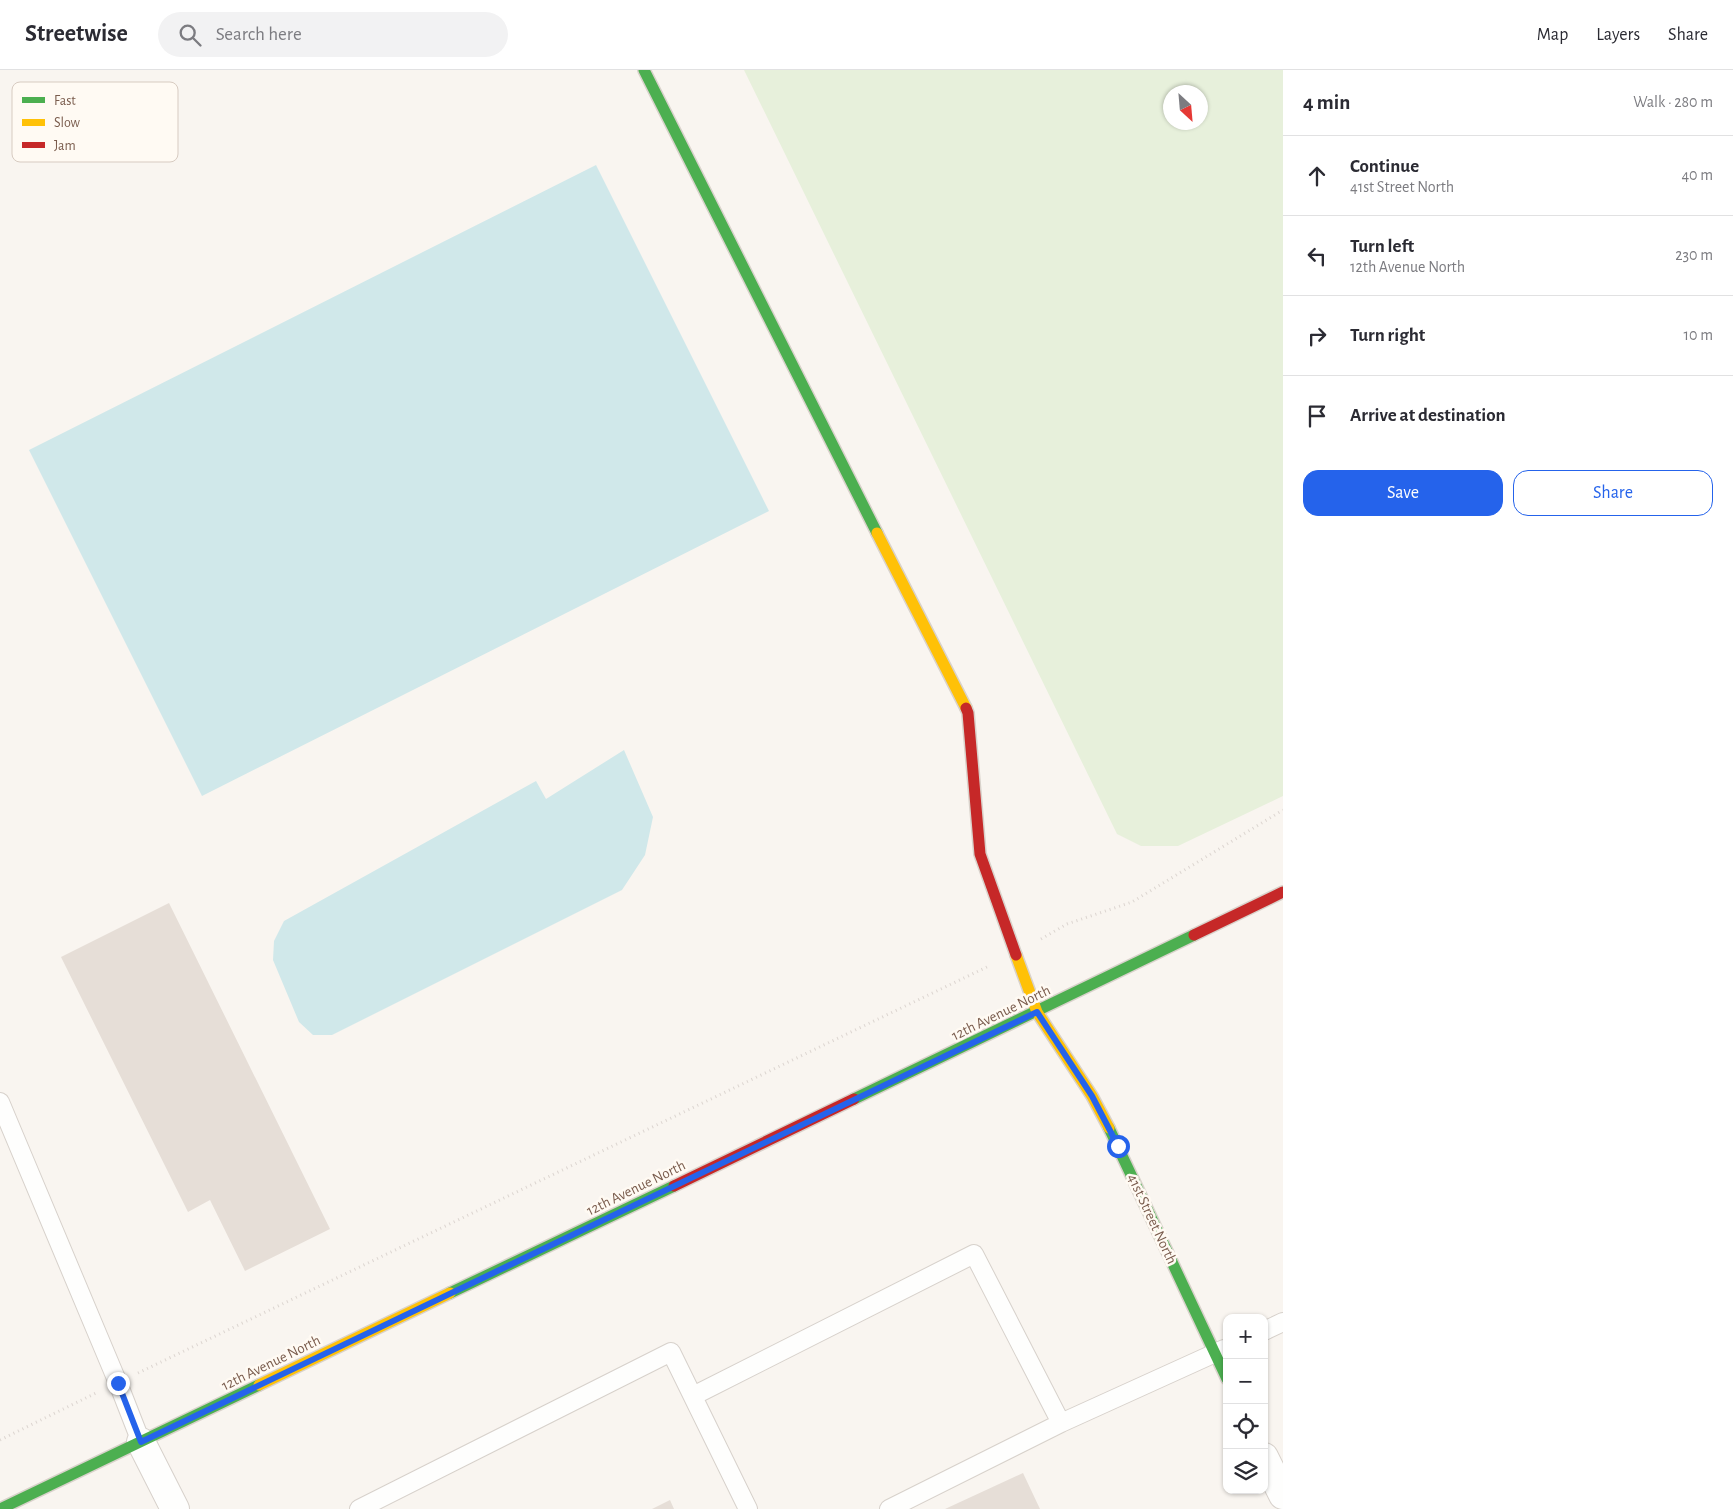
<!DOCTYPE html>
<meta charset="utf-8">
<style>
body{margin:0;font-family:"Alegreya Sans",sans-serif;background:#f2f2f3;color:#2b2b33}
.controls{position:absolute;right:15px;bottom:15px;display:grid;overflow:hidden;border-radius:10px;box-shadow:0 1px 4px #0004}
.controls button{width:45px;height:45px;display:grid;place-items:center;padding:0;border:0;border-bottom:1px solid #e1e1e2;background:#fff;color:#2b2b33;font:25px sans-serif}
.compass{position:absolute;left:1163px;top:15px;width:45px;height:45px;border-radius:50%;background:#fff;box-shadow:0 1px 4px #0004;rotate:154deg}
.stop{position:absolute;width:15px;height:15px;margin:-11px;border:4px solid #2563eb;border-radius:50%;background:#fff}
.stop.end{background:#2563eb;border-color:#fff;box-shadow:0 1px 5px #0008}
.list{margin:0;padding:0;list-style:none}
h2{display:flex;justify-content:space-between;align-items:center;height:65px;margin:0;padding:0 20px;font-size:21px}
h2 small{font-size:16px;font-weight:400;color:#7c7c81}
.list li{display:grid;grid-template-columns:32px 1fr auto;gap:15px;align-items:center;box-sizing:border-box;height:80px;padding:0 20px;border-top:1px solid #e1e1e2}
.list b{display:block;font-size:19px;white-space:nowrap}
.list p{margin:0;font-size:16px;white-space:nowrap;color:#7c7c81}
.list em{font-size:16px;font-style:normal;color:#7c7c81}
.actions{display:flex;gap:10px;padding:15px 20px}
.actions a{flex:1;padding:11px 0;border:1px solid #2563eb;border-radius:15px;text-align:center;font-size:18px;color:#2563eb}
.actions .main{background:#2563eb;color:#fff}
.icon{flex:none;width:28px;height:28px;fill:none;stroke:currentColor;stroke-width:2;stroke-linecap:round;stroke-linejoin:round}
.map{position:relative;flex:none;width:1283px;height:1439px;overflow:hidden}
header{display:flex;align-items:center;gap:30px;box-sizing:border-box;height:70px;padding:0 25px;background:#fff;border-bottom:1px solid #e1e1e2}
header strong{font-size:24px}
nav{display:flex;gap:28px;margin-inline-start:auto;font-size:18px}
.search{width:350px;height:45px;background:#f2f2f3;display:flex;align-items:center;gap:12px;box-sizing:border-box;padding:0 18px;border-radius:28px;color:#7c7c81;font-size:19px}
main{display:flex}
aside{flex:1;background:#fff}
.map>svg:first-child{display:block}
.green{fill:#e7f0db;fill-rule:evenodd}
.water{fill:#d0e8ea}
.building{fill:#e6ded7}
.lines{fill:none;stroke-linecap:round;stroke-linejoin:round}
.lane-casing{stroke:#d7d1cb;stroke-width:20}
.street-casing{stroke:#d7d1cb;stroke-width:30}
.fast-casing{stroke:#d9d2cb;stroke-width:14}
.slow-casing{stroke:#d9d2cb;stroke-width:14}
.jam-casing{stroke:#d9d2cb;stroke-width:14}
.path{stroke:#dcd5d0;stroke-width:3;stroke-dasharray:1 4;stroke-linecap:butt}
.lane{stroke:#fefefd;stroke-width:18}
.street{stroke:#fefefd;stroke-width:28}
.fast{stroke:#4caf50;stroke-width:11}
.slow{stroke:#ffc107;stroke-width:11}
.jam{stroke:#c62828;stroke-width:11}
.route{stroke:#2563eb;stroke-width:6}
.labels{text-anchor:middle;dominant-baseline:central;stroke-width:5;stroke-linejoin:round;paint-order:stroke}
.street-label{font-size:15px;fill:#7a5c4d;stroke:#fffaf3}
.key{fill:#fffaf3;stroke:#d7cbc1;stroke-width:1}
.key-label{font-size:14px;fill:#7a5c4d}
</style>
<header>
<strong>Streetwise</strong>
<div class="search"><svg class="icon" aria-label="search" viewBox="0 0 24 24"><circle cx="10" cy="10" r="6"/><path d="M15 15l6 6"/></svg>Search here</div>
<nav><a>Map</a><a>Layers</a><a>Share</a></nav>
</header>
<main>
<div class="map">
<svg width="1283" height="1439" viewBox="0 0 1283 1439">
<rect width="100%" height="100%" fill="#f9f5f0"/>
<path class="green" d="M744,0h539v726l-105,50h-37l-24,-12zM1170,22h30v30h-30z"/>
<path class="water" d="M596,95l173,346 -567,285 -173,-346z
M624,680l29,67 -8,38 -23,35 -290,145h-19l-14,-13 -26,-62 1,-19 10,-20 252,-140 10,18z"/>
<path class="building" d="M169,833l161,326 -85,42 -35,-71 -22,12 -127,-255z
M1023,1403l17,36h-95z
M670,1430l4,9h-22z"/>
<g class="lines">
<g class="lane-casing">
<path id="lane" d="M0,1032l118,281 23,59
M1264,1261l19,-9
M693,1326l281,-142 87,169
M359,1439l312,-157 77,157
M889,1439l172,-86 163,-74"/>
</g>
<g class="street-casing">
<path id="street" d="M141,1372l34,67
M1264,1387l19,38"/>
</g>
<g class="fast-casing">
<path id="fast" d="M644,0l233,463
M854,1029l340,-164
M1109,1058l118,251
M450,1223l224,-107
M0,1439l259,-124"/>
</g>
<g class="slow-casing">
<path id="slow" d="M877,463l89,175
M1016,885l21,57 55,84 17,32
M259,1315l191,-92"/>
</g>
<g class="jam-casing">
<path id="jam" d="M966,638l2,5 12,141 36,101
M1194,865l89,-43
M674,1116l180,-87"/>
</g>
<path class="path" d="M1041,869l26,-15 65,-22 151,-92
M138,1303l851,-407
M0,1370l96,-47"/>
<use href="#lane" class="lane"/>
<use href="#street" class="street"/>
<use href="#fast" class="fast"/>
<use href="#slow" class="slow"/>
<use href="#jam" class="jam"/>
</g>
<g class="lines">
<path class="route" d="M118,1313l23,59 896,-430 55,84 26,50"/>
</g>
<g class="labels">
<g class="street-label">
<text transform="translate(1001 943) rotate(-26)">12th Avenue North</text>
<text transform="translate(636 1118) rotate(-26)">12th Avenue North</text>
<text transform="translate(1152 1149) rotate(65)">41st Street North</text>
<text transform="translate(271 1293) rotate(-26)">12th Avenue North</text>
</g>
</g>
<rect x="12" y="12" width="166" height="80" rx="8" class="key"/>
<rect x="22" y="27" width="23" height="6" fill="#4caf50"/>
<rect x="22" y="49" width="23" height="7" fill="#ffc107"/>
<rect x="22" y="72" width="23" height="6" fill="#c62828"/>
<g class="key-label">
<text x="54" y="35">Fast</text>
<text x="54" y="57">Slow</text>
<text x="54" y="80">Jam</text>
</g>
</svg>
<div class="controls">
<button>+</button>
<button>−</button>
<button><svg class="icon" aria-label="locate" viewBox="0 0 24 24"><circle cx="12" cy="12" r="6"/><path d="M12 2v4M12 18v4M2 12h4M18 12h4"/></svg></button>
<button><svg class="icon" aria-label="layers" viewBox="0 0 24 24"><path d="M12 4l9 5-9 5-9-5zM3 14l9 5 9-5"/></svg></button>
</div>
<svg class="compass" viewBox="-18 -18 36 36"><path d="M0-13l5 13h-10z" fill="#e53935"/><path d="M0 13l5-13h-10z" fill="#7c7c81"/></svg>
<div class="stop" style="left:1118px;top:1076px"></div>
<div class="stop end" style="left:118px;top:1313px"></div>
</div>
<aside>
<h2>4 min<small>Walk · 280 m</small></h2>
<ul class="list">
<li><svg class="icon" aria-label="ahead" viewBox="0 0 24 24"><path d="M12 20V5M6 11l6-6 6 6"/></svg><div><b>Continue</b><p>41st Street North</p></div><em>40 m</em></li>
<li><svg class="icon" aria-label="left" viewBox="0 0 24 24"><path d="M17 20v-9H6M10 6l-5 5 5 5"/></svg><div><b>Turn left</b><p>12th Avenue North</p></div><em>230 m</em></li>
<li><svg class="icon" aria-label="right" viewBox="0 0 24 24"><path d="M7 20v-9h11M14 6l5 5-5 5"/></svg><div><b>Turn right</b></div><em>10 m</em></li>
<li><svg class="icon" aria-label="arrive" viewBox="0 0 24 24"><path d="M6 21V4h12l-3 4 3 4H6"/></svg><div><b>Arrive at destination</b></div></li>
</ul>
<div class="actions"><a class="main">Save</a><a>Share</a></div>
</aside>
</main>
